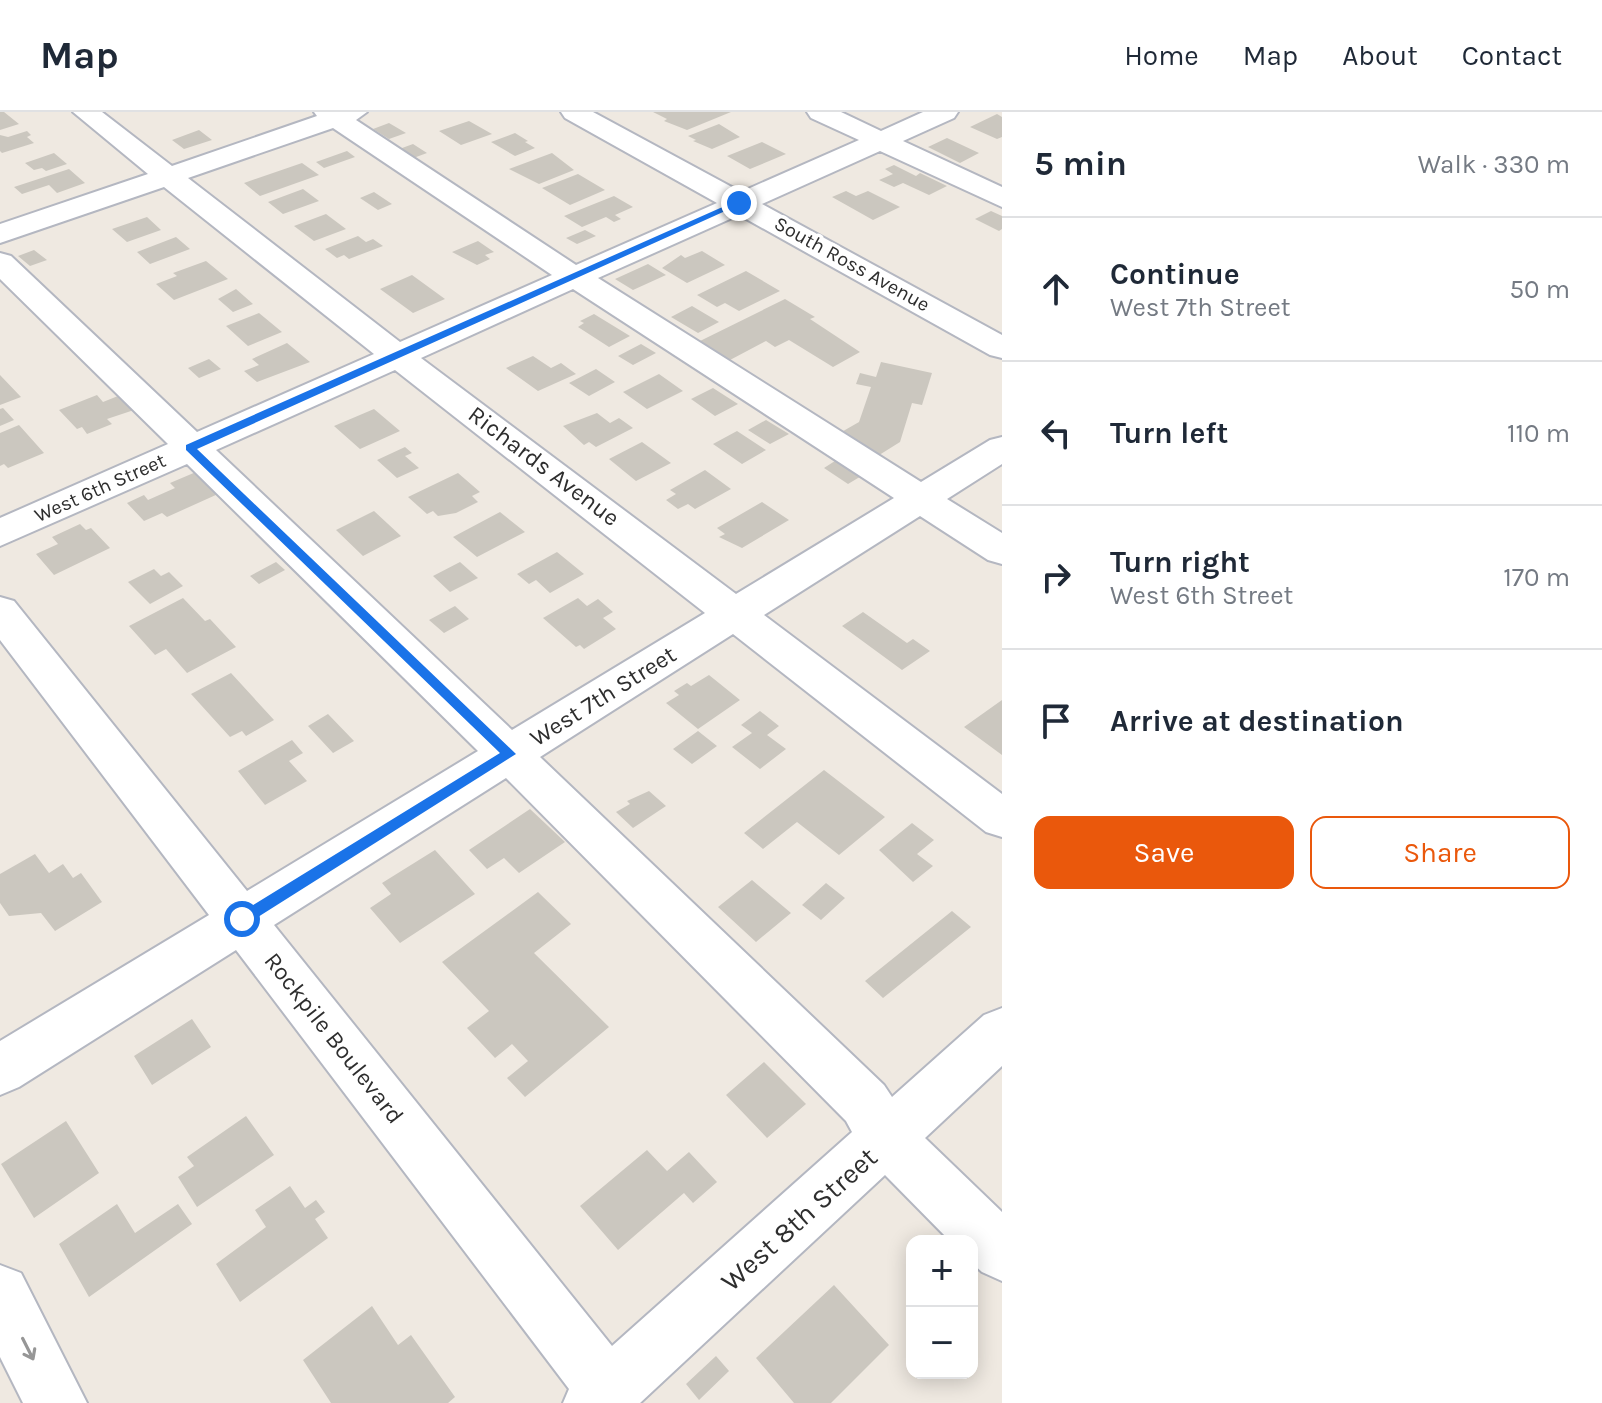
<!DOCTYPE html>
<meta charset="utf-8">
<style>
body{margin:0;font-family:Karla,sans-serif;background:#f2f2f3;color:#1f2937}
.controls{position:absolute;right:24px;bottom:24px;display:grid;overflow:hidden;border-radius:16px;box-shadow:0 4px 20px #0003}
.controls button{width:72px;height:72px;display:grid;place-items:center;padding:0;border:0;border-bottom:2px solid #e0e1e3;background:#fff;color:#1f2937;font:40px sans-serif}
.stop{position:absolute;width:24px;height:24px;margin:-18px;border:6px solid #1a73e8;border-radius:50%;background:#fff}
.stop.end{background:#1a73e8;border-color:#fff;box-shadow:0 2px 8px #0008}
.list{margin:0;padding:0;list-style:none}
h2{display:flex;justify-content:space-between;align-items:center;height:104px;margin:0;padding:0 32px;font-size:34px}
h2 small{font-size:26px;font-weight:400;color:#747a83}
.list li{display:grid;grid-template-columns:52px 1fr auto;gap:24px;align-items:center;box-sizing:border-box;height:144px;padding:0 32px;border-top:2px solid #e0e1e3}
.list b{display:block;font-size:30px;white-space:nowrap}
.list p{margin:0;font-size:26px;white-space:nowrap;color:#747a83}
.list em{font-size:26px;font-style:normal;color:#747a83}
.actions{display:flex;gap:16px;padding:24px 32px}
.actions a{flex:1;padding:18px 0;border:2px solid #ea580c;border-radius:16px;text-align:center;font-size:28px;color:#ea580c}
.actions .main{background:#ea580c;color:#fff}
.icon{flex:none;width:44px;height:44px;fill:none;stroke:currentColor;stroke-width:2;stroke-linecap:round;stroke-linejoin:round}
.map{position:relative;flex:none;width:1002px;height:1291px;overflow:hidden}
header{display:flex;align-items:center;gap:48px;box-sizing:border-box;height:112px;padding:0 40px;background:#fff;border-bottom:2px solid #e0e1e3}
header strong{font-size:38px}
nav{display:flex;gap:44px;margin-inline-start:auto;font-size:28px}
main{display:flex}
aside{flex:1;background:#fff}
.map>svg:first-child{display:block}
.building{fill:#cbc7bf}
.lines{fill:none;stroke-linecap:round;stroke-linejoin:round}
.minor-casing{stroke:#b4b7c1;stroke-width:4}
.minor{fill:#fff;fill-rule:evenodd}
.oneway{stroke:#969696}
.route{fill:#1a73e8}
.labels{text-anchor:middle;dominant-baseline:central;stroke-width:7;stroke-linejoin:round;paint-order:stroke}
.far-street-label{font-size:20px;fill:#2e2e2e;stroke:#fff}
.street-label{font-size:24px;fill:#2e2e2e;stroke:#fff}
.near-street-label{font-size:28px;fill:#2e2e2e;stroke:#fff}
</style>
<header>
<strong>Map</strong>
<nav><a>Home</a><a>Map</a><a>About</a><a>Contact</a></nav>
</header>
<main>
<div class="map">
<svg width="1002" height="1291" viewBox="0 0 1002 1291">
<rect width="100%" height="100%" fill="#efe9e1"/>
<path class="building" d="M0,0h4l15,12 -19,6z
M653,0h78l-44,18 -23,-9 3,-2z
M997,2l5,3v20l-5,2 -27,-12z
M469,9l23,13 -31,11 -22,-14z
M389,11l17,10 -17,6 -16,-10z
M719,12l21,13 -28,12 -19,-8 3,-1 -8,-4z
M199,18l13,10 -28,9 -12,-9z
M27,19l4,4 -4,2 7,6 -32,10 -2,-2v-16l8,2z
M515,21l13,8 -3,1 10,6 -20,8 -24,-14z
M947,26l32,15 -19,10 -32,-16z
M762,30l24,12 -36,15 -23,-13z
M413,32l14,9 -19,7 -14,-9z
M347,39l8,6 -31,11 -8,-6z
M54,41l13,11 -21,7 -4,-3 -8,2 -9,-7z
M552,41l22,17 -35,14 -30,-15z
M302,51l17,12 -59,21 -16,-13z
M894,53l22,11 4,-3 27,13 -18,9 -26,-12 -9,4 -15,-7 14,-6 -8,-5z
M69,57l16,14 -28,10 -8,-8 -27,9 -8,-7z
M578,62l27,16 -35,15 -28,-17z
M303,77l16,12 -36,13 -15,-12z
M846,79l10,5 12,-5 32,16 -27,13 -41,-23z
M374,80l18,12 -14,6 -18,-12z
M614,84l19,11 -18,8 6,4 -7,3 -8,-5 -24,10 -18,-11z
M991,99l11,5v13l-3,2 -24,-12z
M326,102l20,15 -32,12 -20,-15z
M147,105l14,13 -34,12 -15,-13z
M585,118l11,6 -19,8 -11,-6z
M358,124l8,6 7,-3 10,7 -34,13 -5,-4 -7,3 -12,-9z
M176,125l14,12 -40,15 -13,-12z
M478,129l16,11 -9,3 5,4 -13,6 -25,-13z
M34,138l13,10 -17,6 -12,-10z
M702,139l23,14 -38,18 -25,-15 19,-13 4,3z
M206,149l22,18 -54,21 -18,-16 21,-8 -4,-3z
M648,152l18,11 -33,15 -18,-11z
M746,159l34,20 -41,20 -14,-8 -8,4 -20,-12z
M412,163l33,24 -32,14 -33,-24z
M236,177l17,15 -20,8 -15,-13z
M785,187l30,18 -5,2 50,33 -27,15 -44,-27 -14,7 -9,-6 -36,19 -30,-19z
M692,194l27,16 -21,11 -27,-16z
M259,201l23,19 -34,14 -22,-20z
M594,202l36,22 -21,11 -31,-20 6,-4 -4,-2z
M287,231l23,19 -53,20 -13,-11 15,-6 -7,-6z
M641,232l15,9 -23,12 -15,-9z
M533,244l18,12 10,-5 15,11 -38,17 -32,-23z
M209,247l12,10 -22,9 -11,-10z
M881,250l51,11 -10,32 -10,-2 -12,39 -24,15 -38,-23 21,-12 12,-35 -15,-3 4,-11 16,4z
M596,257l19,13 -26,14 -20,-13z
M659,262l24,17 -36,18 -24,-17z
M0,263l21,22 -21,8z
M713,276l25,16 -23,12 -24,-17z
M128,280l15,15 -36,12 5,5 -25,10 -5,-7 -5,2 -18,-19 38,-15 6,7z
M3,296l11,12 -14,6v-17z
M374,297l26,22 -40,18 -26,-23z
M597,301l13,10 9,-5 14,10 -37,19 -7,-5 -5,3 -21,-19z
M766,308l23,14 -19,10 -22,-14z
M19,313l25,28 -36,15 -4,-4 -4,2v-33z
M737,319l29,19 -24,14 -29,-20z
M642,330l29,21 -35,18 -27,-22z
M405,335l7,6 -7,3 14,12 -22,10 -20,-18z
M838,347l25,16 -15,9 -24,-16z
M705,358l26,19 -36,20 -7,-5 -10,5 -12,-9 10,-6 -6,-4z
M196,360l22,22 -51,23 -5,-4 -18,8 -17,-18 17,-8 4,5 27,-12 -5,-5z
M458,361l22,19 -8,4 6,6 -22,11 -18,3 -5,-5 -6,3 -19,-17z
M762,390l27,18 -47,28 -23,-11 6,-3 -8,-6z
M374,399l27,25 -38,20 -27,-26z
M500,400l25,20 -48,25 -24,-20z
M80,412l6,6 5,-2 19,20 -56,27 -18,-21 22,-10 -6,-7z
M557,440l27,22 -34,19 -14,-13 -7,4 -12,-10z
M276,450l9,8 -26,14 -9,-8z
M460,450l18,16 -28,14 -17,-16z
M154,457l7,7 8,-4 14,14 -33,18 -22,-22z
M183,486l22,23 5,-2 26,28 -49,26 -21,-24 -11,6 -26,-29z
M578,486l9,8 11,-7 15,13 -10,6 13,11 -32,20 -4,-4 -4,2 -33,-29z
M455,494l14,13 -25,14 -15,-13z
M863,500l44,31 6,-4 17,12 -28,19 -60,-44z
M231,561l43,47 -28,16 -4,-5 -12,6 -39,-43z
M709,563l31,25 -42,29 -32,-26 13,-8 -5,-4 13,-8 4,3z
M1002,588v55l-38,-28z
M760,599l19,15 -12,9 19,14 -26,20 -28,-22 20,-14 -11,-8z
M328,602l26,27 -21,12 -25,-27z
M698,619l19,15 -25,18 -19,-15z
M292,628l11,13 -14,8 18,20 -42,24 -27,-34z
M824,658l61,47 -46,38 -42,-33 -34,27 -19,-16z
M649,679l17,15 -33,22 -17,-16 14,-8 -3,-3z
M530,697l35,33 -46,31 -15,-15 -17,11 -18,-19z
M912,711l22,17 -17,14 16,12 -20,16 -34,-32z
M435,738l40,44 -75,49 -30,-35 21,-14 -9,-11z
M35,742l14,19 14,-9 10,14 8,-5 21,29 -47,29 -14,-18 -32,3 -9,-13v-29z
M752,768l39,33 -35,29 -38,-35z
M826,771l19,15 -24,22 -19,-15z
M538,780l33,32 -37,29 75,74 -84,70 -18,-19 21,-17 -16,-17 -17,14 -28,-30 22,-17 -47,-49z
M952,799l19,16 -88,71 -18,-17z
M192,907l19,28 -59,38 -18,-29z
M764,950l42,42 -39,34 -41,-43z
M246,1004l28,39 -77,52 -19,-30 16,-11 -7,-9z
M66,1009l33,52 -65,45 -33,-54z
M647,1038l20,21 22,-19 28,30 -24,21 -9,-10 -66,57 -38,-44z
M290,1074l15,22 11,-8 9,12 -10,7 13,19 -88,64 -24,-38 50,-37 -11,-17z
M117,1092l18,29 43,-29 14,20 -103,73 -30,-53z
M834,1173l55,60 -58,58h-37l-38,-45z
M372,1194l26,39 13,-10 44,62 -7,6h-117l-28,-43z
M716,1244l13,15 -30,29 -13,-16z"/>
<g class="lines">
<g class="minor-casing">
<path id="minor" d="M73,0h29l70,54 145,-50 -3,-4h53l-11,8 220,145 141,-62 -152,-85 -4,-6h32l148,80 118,-52 -48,-22 -4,-6h34l40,19 42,-19h35l-4,6 -51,23 99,46v20l-122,-56 -118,53 240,131v23l-12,-3 -251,-140 -141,63 323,204 69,-42 12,-3v27l-55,35 55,34v31l-14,-4 -68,-44 -156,99 238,179v43l-16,-5 -253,-198 -193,123 344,328 8,12 92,-82 18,-7v58l-77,72 77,74v69l-20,-9 -10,-9v-22h-22l-65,-66 -245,228h-77l6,-14 -333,-439 -217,137 -19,8v-54l209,-126 -209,-275v-43l14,4 233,290 231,-140 -291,-287 -187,82v-28l168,-74 -168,-165v-26l11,3 186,176 177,-78 -210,-167 -164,56v-19l148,-50zM333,16l219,147 -152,67 -212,-164zM573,177l321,209 -158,96 -315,-236zM395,258l310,243 -193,117 -296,-280zM506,666l340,343 6,11 -240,214 -338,-421z
M0,1153l21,8 66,130h-64l-23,-46z"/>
</g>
<use href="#minor" class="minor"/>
</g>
<defs><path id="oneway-shaft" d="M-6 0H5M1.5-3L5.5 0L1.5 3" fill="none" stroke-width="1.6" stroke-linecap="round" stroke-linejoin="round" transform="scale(2)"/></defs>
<use class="oneway" href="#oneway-shaft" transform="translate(28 1237) rotate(63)"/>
<path class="route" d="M736,89l7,2 -546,246 319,305 -269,170h-10v-9l263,-162 -314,-303v-5z"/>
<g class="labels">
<g class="far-street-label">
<text transform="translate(852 152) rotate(29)">South Ross Avenue</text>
<text transform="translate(100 376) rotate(-24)">West 6th Street</text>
</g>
<g class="street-label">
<text transform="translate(544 354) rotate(37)">Richards Avenue</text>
<text transform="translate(603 584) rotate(-32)">West 7th Street</text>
<text transform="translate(334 926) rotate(52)">Rockpile Boulevard</text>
</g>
<g class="near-street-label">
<text transform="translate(799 1107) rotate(-42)">West 8th Street</text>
</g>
</g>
</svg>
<div class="controls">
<button>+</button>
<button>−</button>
</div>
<div class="stop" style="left:242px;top:807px"></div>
<div class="stop end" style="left:739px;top:91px"></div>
</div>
<aside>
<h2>5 min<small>Walk · 330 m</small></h2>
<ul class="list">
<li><svg class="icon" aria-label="ahead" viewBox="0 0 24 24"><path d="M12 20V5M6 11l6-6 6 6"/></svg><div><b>Continue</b><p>West 7th Street</p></div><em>50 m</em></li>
<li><svg class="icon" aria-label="left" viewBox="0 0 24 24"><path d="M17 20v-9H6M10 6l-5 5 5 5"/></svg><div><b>Turn left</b></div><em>110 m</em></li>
<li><svg class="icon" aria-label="right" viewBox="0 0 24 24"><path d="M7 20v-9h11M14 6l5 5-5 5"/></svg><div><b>Turn right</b><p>West 6th Street</p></div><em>170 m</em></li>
<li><svg class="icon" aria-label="arrive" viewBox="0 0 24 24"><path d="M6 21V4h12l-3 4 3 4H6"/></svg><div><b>Arrive at destination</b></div></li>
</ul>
<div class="actions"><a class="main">Save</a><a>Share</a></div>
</aside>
</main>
